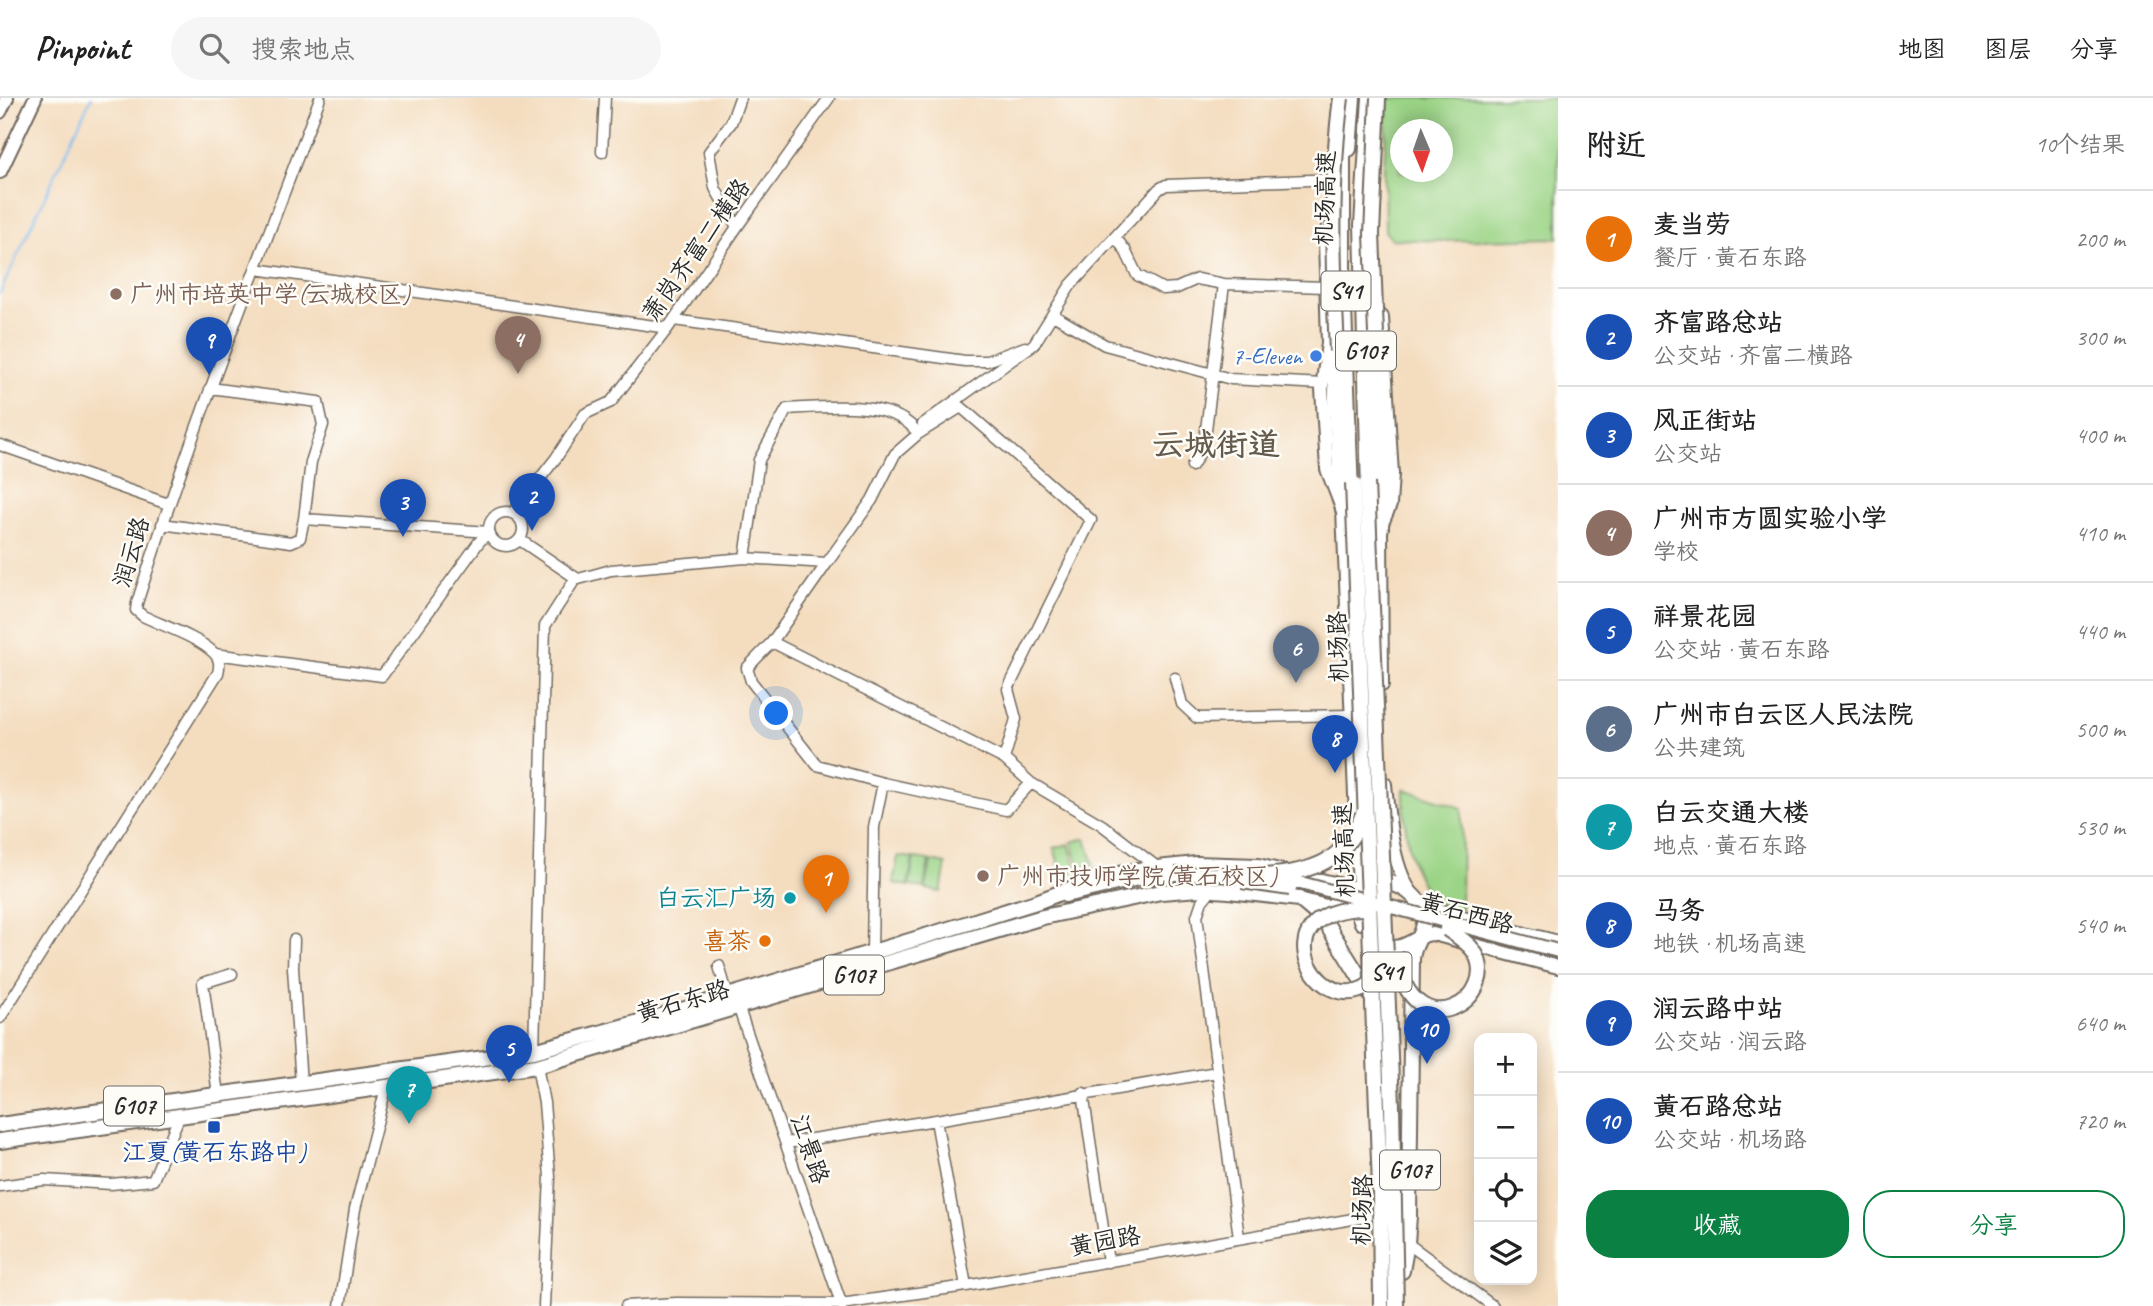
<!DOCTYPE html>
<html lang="zh">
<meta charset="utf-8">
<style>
body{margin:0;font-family:Caveat,"LXGW WenKai TC",sans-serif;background:#f6f6f6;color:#222}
.controls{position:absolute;right:21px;bottom:21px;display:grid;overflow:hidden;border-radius:14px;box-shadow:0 4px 18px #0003}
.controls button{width:63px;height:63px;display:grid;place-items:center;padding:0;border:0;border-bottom:2px solid #e0e0e0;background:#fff;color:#222;font:35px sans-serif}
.compass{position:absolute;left:1390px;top:21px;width:63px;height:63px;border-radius:50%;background:#fff;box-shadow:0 4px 18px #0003;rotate:178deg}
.you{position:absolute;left:777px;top:616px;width:24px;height:24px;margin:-18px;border:5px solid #fff;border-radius:50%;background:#1a73e8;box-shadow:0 0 0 10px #1a73e833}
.badge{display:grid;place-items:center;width:46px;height:46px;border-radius:50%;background:#0b8043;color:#fff;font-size:23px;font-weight:700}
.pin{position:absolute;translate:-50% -58px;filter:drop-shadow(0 2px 4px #0008)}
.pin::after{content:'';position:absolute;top:37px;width:24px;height:21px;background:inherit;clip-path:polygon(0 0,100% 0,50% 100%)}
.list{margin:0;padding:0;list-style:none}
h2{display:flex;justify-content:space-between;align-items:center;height:91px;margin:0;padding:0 28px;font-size:30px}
h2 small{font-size:23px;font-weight:400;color:#767676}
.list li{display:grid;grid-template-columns:46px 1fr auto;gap:21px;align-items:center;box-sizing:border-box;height:98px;padding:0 28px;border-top:2px solid #e0e0e0}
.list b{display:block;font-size:26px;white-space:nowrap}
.list p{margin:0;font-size:23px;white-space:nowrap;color:#767676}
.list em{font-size:23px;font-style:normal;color:#767676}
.actions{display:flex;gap:14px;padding:21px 28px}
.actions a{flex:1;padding:16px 0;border:2px solid #0b8043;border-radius:28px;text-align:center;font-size:24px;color:#0b8043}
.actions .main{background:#0b8043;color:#fff}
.icon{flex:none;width:38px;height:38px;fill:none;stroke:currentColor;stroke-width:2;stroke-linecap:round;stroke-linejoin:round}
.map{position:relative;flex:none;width:1558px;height:1208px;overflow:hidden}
header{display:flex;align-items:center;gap:42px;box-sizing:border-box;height:98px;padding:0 35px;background:#fff;border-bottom:2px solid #e0e0e0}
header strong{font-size:33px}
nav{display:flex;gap:38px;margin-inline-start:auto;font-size:24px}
.search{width:490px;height:63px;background:#f6f6f6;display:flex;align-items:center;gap:18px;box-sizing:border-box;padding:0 24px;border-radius:38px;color:#767676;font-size:26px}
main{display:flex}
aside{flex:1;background:#fff}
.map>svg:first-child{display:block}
.green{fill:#9bd486;stroke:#638058;stroke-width:2;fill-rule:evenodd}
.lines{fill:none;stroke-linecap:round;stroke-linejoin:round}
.stream{stroke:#79bbef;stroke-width:2}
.minor-casing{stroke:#71695f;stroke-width:13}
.major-casing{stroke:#71695f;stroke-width:16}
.highway-casing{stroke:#71695f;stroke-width:18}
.minor{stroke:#fff;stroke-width:10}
.major{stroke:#fff;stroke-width:12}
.highway{stroke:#fff;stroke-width:14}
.major-bridge-casing{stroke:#71695f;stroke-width:16;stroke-linecap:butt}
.highway-bridge-casing{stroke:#71695f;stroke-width:18;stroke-linecap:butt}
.major-bridge{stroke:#fff;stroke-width:12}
.highway-bridge{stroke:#fff;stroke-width:14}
.education-dot{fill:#8d6e63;stroke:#fdfcf7;stroke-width:2.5}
.shop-dot{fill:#3f7fe0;stroke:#fdfcf7;stroke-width:2.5}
.culture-dot{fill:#0f9aa8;stroke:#fdfcf7;stroke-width:2.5}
.food-dot{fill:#e8710a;stroke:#fdfcf7;stroke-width:2.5}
.transit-dot{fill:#1a4fb4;stroke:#fdfcf7;stroke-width:2.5}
.labels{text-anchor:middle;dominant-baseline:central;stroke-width:5;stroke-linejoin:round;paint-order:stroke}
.shield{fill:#fdfcf7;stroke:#6a6a68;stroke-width:2}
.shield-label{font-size:23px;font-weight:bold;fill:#2b2b2b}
.street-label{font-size:24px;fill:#2b2b2b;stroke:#fdfcf7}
.education-label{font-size:24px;fill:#785e54;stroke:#fdfcf7;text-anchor:start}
.shop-label{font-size:24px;fill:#366cbe;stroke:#fdfcf7;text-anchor:end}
.culture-label{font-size:24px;fill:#0d838f;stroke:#fdfcf7;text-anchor:end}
.food-label{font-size:24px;fill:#c56008;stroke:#fdfcf7;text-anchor:end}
.transit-label{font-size:24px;fill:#164399;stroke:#fdfcf7}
.district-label{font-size:32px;font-weight:bold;fill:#655b4d;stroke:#fdfcf7}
</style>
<header>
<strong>Pinpoint</strong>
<div class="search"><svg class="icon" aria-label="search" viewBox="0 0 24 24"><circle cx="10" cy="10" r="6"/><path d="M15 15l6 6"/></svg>搜索地点</div>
<nav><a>地图</a><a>图层</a><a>分享</a></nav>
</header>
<main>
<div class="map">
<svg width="1558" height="1208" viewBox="0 0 1558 1208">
<rect width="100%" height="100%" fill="#fdfcf7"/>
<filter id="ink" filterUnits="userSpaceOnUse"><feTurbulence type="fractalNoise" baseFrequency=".0143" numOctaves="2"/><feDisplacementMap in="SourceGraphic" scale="14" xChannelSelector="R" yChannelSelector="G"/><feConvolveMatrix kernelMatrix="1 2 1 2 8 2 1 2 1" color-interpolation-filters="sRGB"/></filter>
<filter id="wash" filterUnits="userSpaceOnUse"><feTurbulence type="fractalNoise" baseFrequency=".00686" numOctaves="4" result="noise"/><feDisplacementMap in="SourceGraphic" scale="28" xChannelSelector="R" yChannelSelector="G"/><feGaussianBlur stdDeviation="1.57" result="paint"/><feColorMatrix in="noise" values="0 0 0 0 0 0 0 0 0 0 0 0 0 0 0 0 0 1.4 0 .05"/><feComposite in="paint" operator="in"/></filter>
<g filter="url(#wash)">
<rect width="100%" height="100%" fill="#f4ddbf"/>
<path class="green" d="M1388,0h170v140l-116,3 -51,-2 -6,-8 -1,-65zM1400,32h42v42h-42z
M1404,691l58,19 -1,103c-5,-1 -11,-2 -16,-4 -36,-17 -42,-83 -41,-118z
M1086,740l8,27 -14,4 -8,-27z
M1069,746l8,27 -15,4 -8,-27z
M898,758l15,2 -5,28 -15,-3z
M914,760l15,2 -5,28 -15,-2z
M931,763l15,3 -5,28 -15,-3z"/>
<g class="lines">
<path class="stream" d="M0,195l91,-195"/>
</g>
</g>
<g filter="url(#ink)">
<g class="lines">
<g class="minor-casing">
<path id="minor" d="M602,54l3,-54
M737,129l-22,-39 -6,-36 22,-29 9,-25
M1115,139l10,13 12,25 26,14 14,-1 20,-9 27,5 102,3
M256,171l412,59
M1053,217l52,30 126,34 92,5
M674,222l291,41h22l38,-14
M210,290l108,14 5,23 -12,37 -7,57
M923,326l111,-80 36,-58 89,-97 7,-4 172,-6
M0,347l168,59
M1192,368l12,-20 20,-162
M489 431a17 17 0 1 1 34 0a17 17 0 1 1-34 0Z
M513,415l43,-55 29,-44 26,-12 57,-74 69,-101 92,-129
M162,426l129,18 9,-4 4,-19 185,13
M520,442l56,38 -31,48 -11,425
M745,460l14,-98 28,-51c36,-2 109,-11 131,25l43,-27 130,113 -83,169 8,30 -12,40
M827,465l-55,79 -25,26 4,13 66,84 66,18 123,27 25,-27
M575,482l36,-10 134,-12 82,5 45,-63 23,-46 23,-20
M772,544l232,117 27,24 71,42 55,42
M215,556l167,22 97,-134 10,-10
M1175,580l7,26 15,14 154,-3
M1211,792l-9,11 -5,15 42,322
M294,842l-1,28 8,116
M872,854l2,-125 9,-44
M719,868l9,30
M739,911l103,297
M0,920l218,-345c2,-8 2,-14 -4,-20 -16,-16 -51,-27 -71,-37l-7,-6 1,-7c54,-171 120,-338 183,-505
M537,968l7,37 6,74 -6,129
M1083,995l25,169
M218,997l-15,-112 29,-9
M936,1022l30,166
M786,1045l150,-23 281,-48
M0,1088l44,-6 67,4 42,-4 26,-63
M1407,1145l86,63
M340,1208l15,-97 31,-121
M626,1208l50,-3 165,1 125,-18 410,-71"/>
</g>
<g class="major-casing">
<path id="major" d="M0,14l7,-14
M0,74l35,-74
M1331,114l-6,28 3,103 -6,46 5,80 15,39
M1382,219l10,157 -2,31 -7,16
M1344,404l-1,8 16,380 -3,19 5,14
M1379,420l2,10 1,157
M1385,686c3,31 8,90 30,113 17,18 114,37 143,45
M1065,798l78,-18 32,-4
M1299,801l39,10
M1378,844c26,14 32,-7 55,-8l125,33"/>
</g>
<g class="highway-casing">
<path id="highway" d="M1343,41v143l8,211
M1349,51l4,-51
M1376,236l6,142 -1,52
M1336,265v49l7,98
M1369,394l-7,-267 8,-127
M1331,809l10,-10 -3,-12
M0,1027l534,-74 138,-38 293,-89 74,-23 60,-23 39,-8 58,-6 62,2 101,24c7,-8 16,-9 26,-8 21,3 45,22 38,46 -3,12 -10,17 -11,31l-3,257 -2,27 -5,28
M0,1043l537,-75 506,-149 118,-25 38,-3 30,2 70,8 25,21 46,74"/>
</g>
<use href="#minor" class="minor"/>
<use href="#major" class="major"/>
<use href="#highway" class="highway"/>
<g class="major-bridge-casing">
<path id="major-bridge" d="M1175,776h65l53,7 265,70
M1242,784l48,7"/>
</g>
<g class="highway-bridge-casing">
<path id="highway-bridge" d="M1376,236l-4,-100 6,-136
M1337,253c-4,-84 -7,-170 4,-253
M1367,384l25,624 4,200
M1353,385l27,704 1,119
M1264,778c47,-4 81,-13 99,-62
M1366,810c-116,1 -40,127 12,69
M1396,859c19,99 109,38 77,-7 -7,-9 -17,-15 -26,-21"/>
</g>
<use href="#major-bridge" class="major-bridge"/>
<use href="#highway-bridge" class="highway-bridge"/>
</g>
</g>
<g class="education-dot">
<circle cx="116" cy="196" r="7"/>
<circle cx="983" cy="778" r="7"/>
</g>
<circle class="shop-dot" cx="1316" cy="258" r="7"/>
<circle class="culture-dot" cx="790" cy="800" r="7"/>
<circle class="food-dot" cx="765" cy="843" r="7"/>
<rect class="transit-dot" x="207" y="1022" width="14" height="14" rx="3.5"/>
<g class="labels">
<g class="shield">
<rect x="1321.5" y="173.5" width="49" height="39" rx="5"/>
<rect x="1336" y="233.5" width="60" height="39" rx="5"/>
<rect x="1362.5" y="854.5" width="49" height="39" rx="5"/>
<rect x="824" y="857.5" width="60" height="39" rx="5"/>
<rect x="104" y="988.5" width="60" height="39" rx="5"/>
<rect x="1380" y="1052.5" width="60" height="39" rx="5"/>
</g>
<g class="shield-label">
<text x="1346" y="193">S41</text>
<text x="1366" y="253">G107</text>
<text x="1387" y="874">S41</text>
<text x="854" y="877">G107</text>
<text x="134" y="1008">G107</text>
<text x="1410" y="1072">G107</text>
</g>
<g class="street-label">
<text transform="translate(1325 100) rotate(-88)">机场高速</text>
<text transform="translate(696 152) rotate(-55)">萧岗齐富二横路</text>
<text transform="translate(131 454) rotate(-73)">润云路</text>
<text transform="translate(1338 549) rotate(-92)">机场路</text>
<text transform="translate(1344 752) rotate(-92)">机场高速</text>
<text transform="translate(1467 815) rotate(15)">黄石西路</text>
<text transform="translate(683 903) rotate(-16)">黄石东路</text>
<text transform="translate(810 1051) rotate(71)">江景路</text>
<text transform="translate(1362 1112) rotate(-88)">机场路</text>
<text transform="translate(1105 1143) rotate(-10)">黄园路</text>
</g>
<g class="education-label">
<text x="130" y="196">广州市培英中学(云城校区)</text>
<text x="997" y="778">广州市技师学院(黄石校区)</text>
</g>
<g class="shop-label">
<text x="1302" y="258">7-Eleven</text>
</g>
<g class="culture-label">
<text x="776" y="800">白云汇广场</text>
</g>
<g class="food-label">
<text x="751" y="843">喜茶</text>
</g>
<g class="transit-label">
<text x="214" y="1054">江夏(黄石东路中)</text>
</g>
<g class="district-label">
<text x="1216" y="346">云城街道</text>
</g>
</g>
</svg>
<div class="controls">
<button>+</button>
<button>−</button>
<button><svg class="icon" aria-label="locate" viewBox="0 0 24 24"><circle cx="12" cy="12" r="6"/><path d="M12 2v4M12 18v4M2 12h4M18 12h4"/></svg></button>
<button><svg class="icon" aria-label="layers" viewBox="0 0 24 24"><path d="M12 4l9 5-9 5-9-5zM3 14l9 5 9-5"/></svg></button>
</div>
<svg class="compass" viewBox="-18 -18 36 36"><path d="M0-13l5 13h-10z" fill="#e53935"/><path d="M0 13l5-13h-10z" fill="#767676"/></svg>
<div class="you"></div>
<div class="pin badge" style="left:826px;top:815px;background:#e8710a">1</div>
<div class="pin badge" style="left:532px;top:433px;background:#1a4fb4">2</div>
<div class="pin badge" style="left:403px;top:439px;background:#1a4fb4">3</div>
<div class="pin badge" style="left:518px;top:276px;background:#8d6e63">4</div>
<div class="pin badge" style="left:509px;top:985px;background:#1a4fb4">5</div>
<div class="pin badge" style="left:1296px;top:585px;background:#5c6f8a">6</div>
<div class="pin badge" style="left:409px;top:1026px;background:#0f9aa8">7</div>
<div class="pin badge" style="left:1335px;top:675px;background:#1a4fb4">8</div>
<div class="pin badge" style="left:209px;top:277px;background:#1a4fb4">9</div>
<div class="pin badge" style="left:1427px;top:966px;background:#1a4fb4">10</div>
</div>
<aside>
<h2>附近<small>10个结果</small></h2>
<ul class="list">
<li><span class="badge" style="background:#e8710a">1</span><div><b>麦当劳</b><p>餐厅 · 黄石东路</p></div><em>200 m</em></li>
<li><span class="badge" style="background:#1a4fb4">2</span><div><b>齐富路总站</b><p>公交站 · 齐富二横路</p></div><em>300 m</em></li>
<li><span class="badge" style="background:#1a4fb4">3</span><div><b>风正街站</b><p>公交站</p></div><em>400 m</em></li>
<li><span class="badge" style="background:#8d6e63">4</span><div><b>广州市方圆实验小学</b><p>学校</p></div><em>410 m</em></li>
<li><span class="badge" style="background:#1a4fb4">5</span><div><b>祥景花园</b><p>公交站 · 黄石东路</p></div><em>440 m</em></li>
<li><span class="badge" style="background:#5c6f8a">6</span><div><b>广州市白云区人民法院</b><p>公共建筑</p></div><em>500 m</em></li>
<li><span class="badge" style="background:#0f9aa8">7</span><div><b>白云交通大楼</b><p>地点 · 黄石东路</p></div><em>530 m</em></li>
<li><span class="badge" style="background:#1a4fb4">8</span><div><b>马务</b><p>地铁 · 机场高速</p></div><em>540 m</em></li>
<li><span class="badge" style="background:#1a4fb4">9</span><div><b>润云路中站</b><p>公交站 · 润云路</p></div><em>640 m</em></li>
<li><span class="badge" style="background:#1a4fb4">10</span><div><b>黄石路总站</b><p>公交站 · 机场路</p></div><em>720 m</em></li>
</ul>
<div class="actions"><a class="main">收藏</a><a>分享</a></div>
</aside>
</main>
